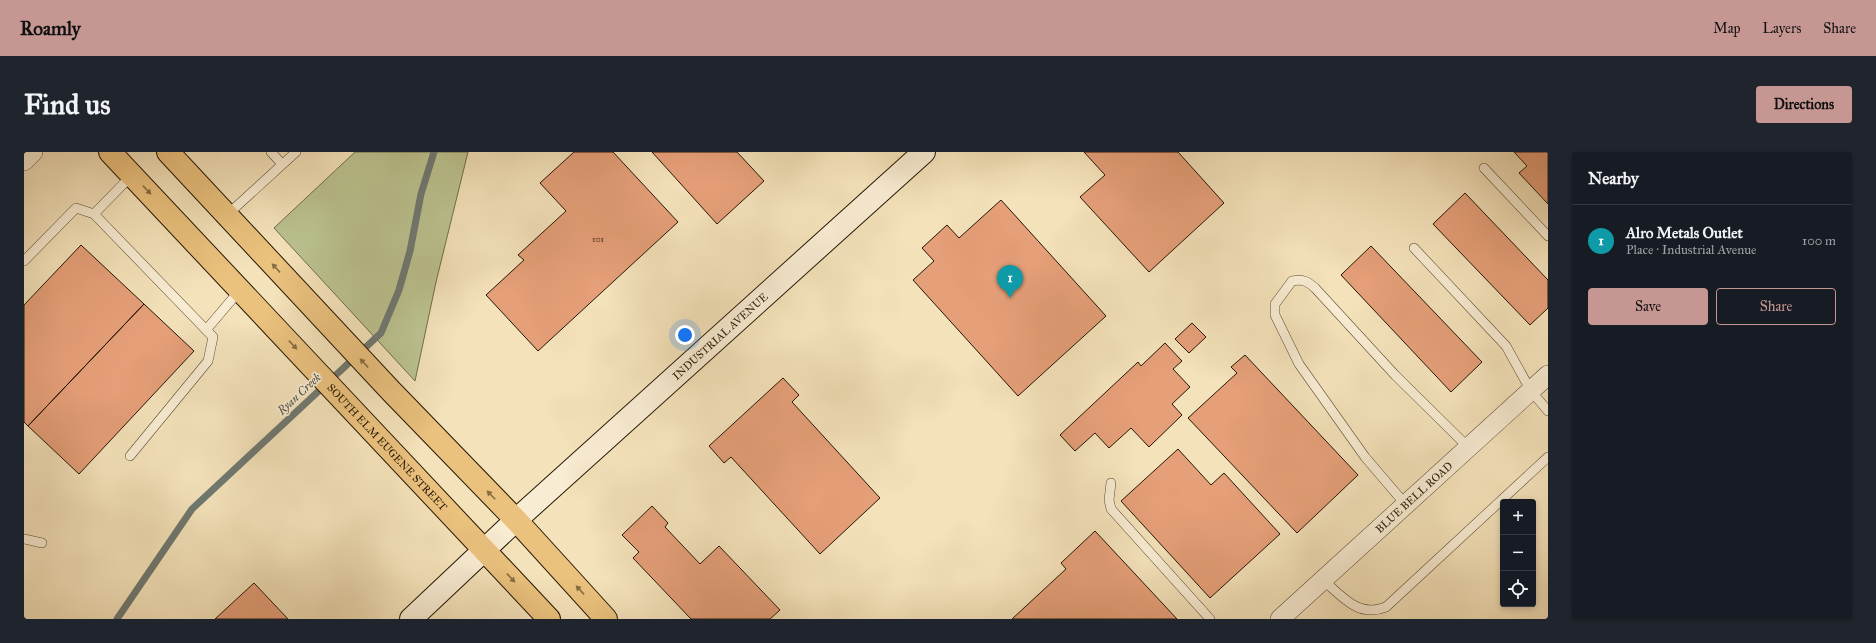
<!DOCTYPE html>
<meta charset="utf-8">
<style>
body{margin:0;font-family:"IM FELL Great Primer",serif;background:#20242c;color:#f1f3f6}
.controls{position:absolute;right:12px;bottom:12px;display:grid;overflow:hidden;border-radius:4px;box-shadow:0 2px 6px #0003}
.controls button{width:36px;height:36px;display:grid;place-items:center;padding:0;border:0;border-bottom:1px solid #363941;background:#171b24;color:#f1f3f6;font:20px sans-serif}
.you{position:absolute;left:661px;top:183px;width:14px;height:14px;margin:-10px;border:3px solid #fff;border-radius:50%;background:#1a73e8;box-shadow:0 0 0 6px #1a73e833}
.badge{display:grid;place-items:center;width:26px;height:26px;border-radius:50%;background:#c59692;color:#fff;font-size:13px;font-weight:700}
.pin{position:absolute;translate:-50% -33px;filter:drop-shadow(0 1px 2px #0008)}
.pin::after{content:'';position:absolute;top:21px;width:14px;height:12px;background:inherit;clip-path:polygon(0 0,100% 0,50% 100%)}
.list{margin:0;padding:0;list-style:none}
h2{display:flex;justify-content:space-between;align-items:center;height:52px;margin:0;padding:0 16px;font-size:17px}
h2 small{font-size:13px;font-weight:400;color:#9ea1a6}
.list li{display:grid;grid-template-columns:26px 1fr auto;gap:12px;align-items:center;box-sizing:border-box;height:72px;padding:0 16px;border-top:1px solid #363941}
.list b{display:block;font-size:15px;white-space:nowrap}
.list p{margin:0;font-size:13px;white-space:nowrap;color:#9ea1a6}
.list em{font-size:13px;font-style:normal;color:#9ea1a6}
.actions{display:flex;gap:8px;padding:12px 16px}
.actions a{flex:1;padding:9px 0;border:1px solid #c59692;border-radius:4px;text-align:center;font-size:14px;color:#c59692}
.actions .main{background:#c59692;color:#111}
.icon{flex:none;width:22px;height:22px;fill:none;stroke:currentColor;stroke-width:2;stroke-linecap:round;stroke-linejoin:round}
.map{position:relative;flex:none;width:1524px;height:467px;overflow:hidden;border-radius:4px}
header{display:flex;align-items:center;gap:24px;box-sizing:border-box;height:56px;padding:0 20px;background:#c59692;color:#111}
header strong{font-size:19px}
nav{display:flex;gap:22px;margin-inline-start:auto;font-size:14px}
.intro{display:flex;align-items:center;justify-content:space-between;box-sizing:border-box;height:96px;padding:0 24px}
h1{margin:0;font-size:28px}
.button{padding:10px 18px;border-radius:4px;background:#c59692;color:#111;font-size:14px;font-weight:700}
main{display:flex;gap:24px;padding:0 24px}
aside{flex:1;background:#171b24;border-radius:4px;box-shadow:0 2px 6px #0003}
.map>svg:first-child{display:block}
.green{fill:#bbc390;stroke:#706c4a}
.lines{fill:none;stroke-linecap:round;stroke-linejoin:round}
.stream{stroke:#6f7971;stroke-width:7}
.building{fill:#e59f79;stroke:#241603}
.service-casing{stroke:#584931;stroke-width:10}
.minor-casing{stroke:#584931;stroke-width:20}
.secondary-casing{stroke:#241603;stroke-width:24}
.primary-casing{stroke:#241603;stroke-width:24}
.service{stroke:#f8ecd2;stroke-width:9}
.minor{stroke:#f8ecd2;stroke-width:19}
.secondary{stroke:#f8ecd2;stroke-width:22}
.primary{stroke:#eac17d;stroke-width:22}
.oneway{fill:#876c40}
.labels{text-anchor:middle;dominant-baseline:central;stroke-width:3.5;stroke-linejoin:round;paint-order:stroke}
.number-label{font-size:9px;fill:#543820}
.street-label{font-size:11px;fill:#241603;stroke:#f8ecd2}
.water-label{font-size:12px;font-style:italic;fill:#505043;stroke:#f8ecd2}
</style>
<header>
<strong>Roamly</strong>
<nav><a>Map</a><a>Layers</a><a>Share</a></nav>
</header>
<div class="intro"><h1>Find us</h1><a class="button">Directions</a></div>
<main>
<div class="map">
<svg width="1524" height="467" viewBox="0 0 1524 467">
<rect width="100%" height="100%" fill="#f4e2ba"/>
<filter id="stains"><feTurbulence type="fractalNoise" baseFrequency=".005" numOctaves="4"/><feColorMatrix values="0 0 0 0 .2 0 0 0 0 .09 0 0 0 0 .02 0 0 0 .5 -.17"/></filter>
<radialGradient id="worn" r=".72"><stop offset=".6" stop-color="#630" stop-opacity="0"/><stop offset="1" stop-color="#630" stop-opacity=".3"/></radialGradient>
<path class="green" d="M331,0h113l-32,130 -21,99 -141,-153z"/>
<g class="lines">
<path class="stream" d="M93,467l75,-110 189,-176 18,-43 11,-39 11,-57 13,-42"/>
</g>
<path class="building" d="M550,0h39l65,70 -140,129 -52,-56 38,-35 -6,-5 48,-44 -26,-28z
M628,0h85l27,29 -47,43z
M1060,0h94l46,51 -75,69 -69,-75 25,-22z
M1490,0h34v52l-29,-31 8,-7z
M1441,41l83,87v28l-18,17 -97,-101z
M977,48l105,116 -88,80 -105,-116 21,-19 -12,-13 25,-23 12,13z
M57,93l63,59 -116,122 -4,-4v-117z
M1347,94l111,116 -31,30 -110,-117z
M120,152l50,47 -115,123 -51,-48z
M1168,171l14,14 -17,16 -14,-14z
M1141,191l17,18 -9,8 17,18 -18,17 10,11 -33,32 -18,-19 -22,20 -14,-15 -20,18 -15,-16 78,-73 3,4z
M1221,203l113,120 -61,58 -109,-115 49,-45 -6,-6z
M759,226l16,17 -7,7 88,96 -60,56 -89,-97 -7,6 -15,-17z
M1154,297l33,36 13,-12 56,61 -70,64 -89,-97z
M628,354l16,17 -3,4 35,37 19,-18 61,64 -10,9h-79l-58,-61 6,-6 -17,-17z
M1071,379l82,88h-165l54,-50 -5,-6z
M230,431l34,36h-73z"/>
<g class="lines">
<g class="service-casing">
<path id="service" d="M247,0l11,12
M1460,16l64,68
M70,62l38,-39
M203,63l69,-63
M1390,96l92,98 25,45 17,20
M0,109l52,-53 18,6 119,123 -5,24 -78,95
M182,178l34,-40
M1087,331l-2,17 2,9 99,110
M1382,353l-41,-48 -66,-93 -24,-49v-11l17,-23c11,-2 15,0 23,7l80,87 74,73
M0,387l18,4
M1299,428c20,17 35,38 63,27l162,-150"/>
</g>
<g class="minor-casing">
<g id="minor">
<path d="M0,9l9,-9"/>
<path id="s1" d="M1256,467l268,-244"/>
</g>
</g>
<g class="secondary-casing">
<g id="secondary">
<path id="s2" d="M387,467l105,-99 408,-368"/>
</g>
</g>
<g class="primary-casing">
<g id="primary">
<path id="s3" d="M86,0l439,467"/>
<path d="M144,0l223,239 125,129 90,99"/>
</g>
</g>
<use href="#service" class="service"/>
<use href="#minor" class="minor"/>
<use href="#secondary" class="secondary"/>
<use href="#primary" class="primary"/>
</g>
<defs><path id="oneway-solid" d="M-6-.8H1V-3.2L6.5 0L1 3.2V.8H-6Z"/></defs>
<g class="oneway">
<use href="#oneway-solid" transform="translate(123 38) rotate(47)"/>
<use href="#oneway-solid" transform="translate(252 116) rotate(-133)"/>
<use href="#oneway-solid" transform="translate(269 193) rotate(47)"/>
<use href="#oneway-solid" transform="translate(340 211) rotate(-133)"/>
<use href="#oneway-solid" transform="translate(467 343) rotate(-134)"/>
<use href="#oneway-solid" transform="translate(487 426) rotate(47)"/>
<use href="#oneway-solid" transform="translate(556 438) rotate(-133)"/>
</g>
<g class="labels">
<g class="number-label">
<text x="574" y="86">101</text>
</g>
<g class="street-label">
<text stroke="none"><textPath href="#s2" startOffset="419">INDUSTRIAL AVENUE</textPath></text>
<text stroke="none"><textPath href="#s3" startOffset="405">SOUTH ELM EUGENE STREET</textPath></text>
<text stroke="none"><textPath href="#s1" startOffset="181">BLUE BELL ROAD</textPath></text>
</g>
<g class="water-label">
<text transform="translate(275 242) rotate(-43)">Ryan Creek</text>
</g>
</g>
<rect width="100%" height="100%" filter="url(#stains)"/>
<rect width="100%" height="100%" fill="url(#worn)"/>
</svg>
<div class="controls">
<button>+</button>
<button>−</button>
<button><svg class="icon" aria-label="locate" viewBox="0 0 24 24"><circle cx="12" cy="12" r="6"/><path d="M12 2v4M12 18v4M2 12h4M18 12h4"/></svg></button>
</div>
<div class="you"></div>
<div class="pin badge" style="left:986px;top:146px;background:#0f9aa8">1</div>
</div>
<aside>
<h2>Nearby<small></small></h2>
<ul class="list">
<li><span class="badge" style="background:#0f9aa8">1</span><div><b>Alro Metals Outlet</b><p>Place · Industrial Avenue</p></div><em>100 m</em></li>
</ul>
<div class="actions"><a class="main">Save</a><a>Share</a></div>
</aside>
</main>
